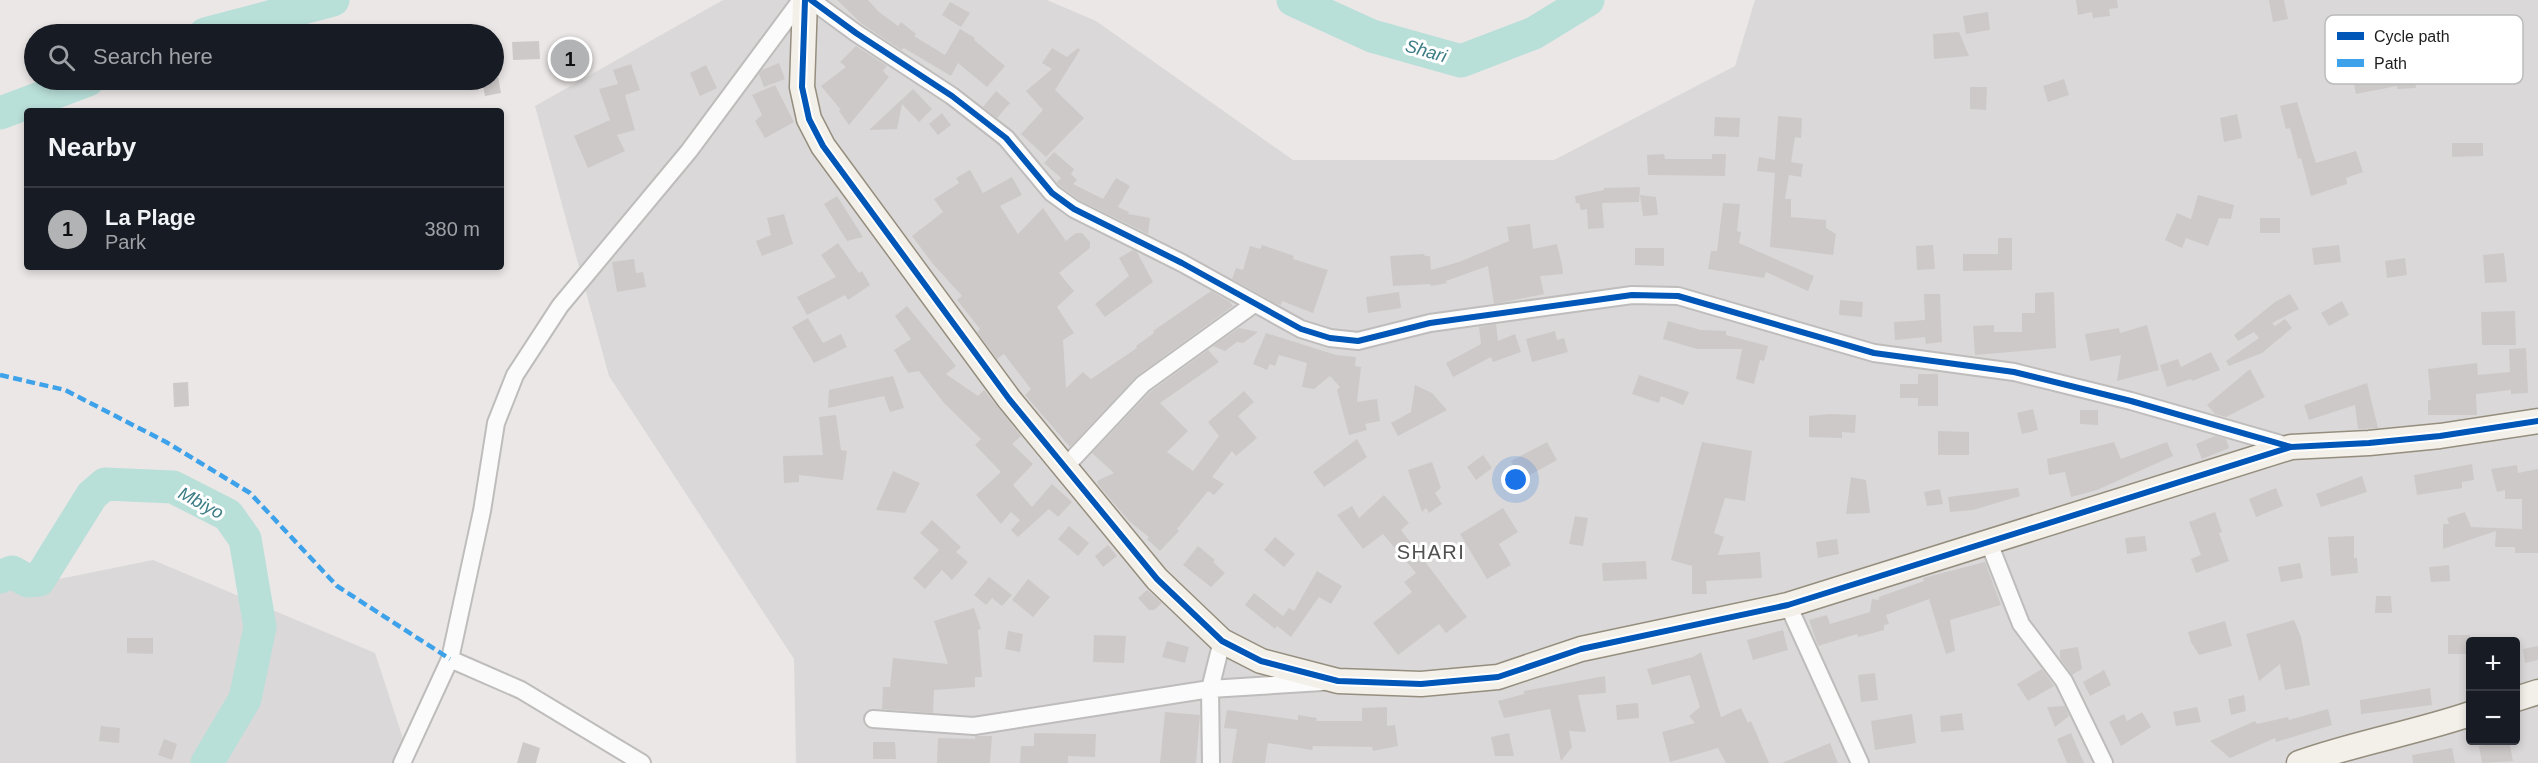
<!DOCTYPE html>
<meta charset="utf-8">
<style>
body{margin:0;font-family:Arial,sans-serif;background:#242831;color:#f1f3f6}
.controls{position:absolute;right:18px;bottom:18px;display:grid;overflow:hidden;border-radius:6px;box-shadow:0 3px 9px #0003}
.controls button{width:54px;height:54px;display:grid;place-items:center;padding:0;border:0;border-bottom:2px solid #363941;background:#171b24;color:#f1f3f6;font:30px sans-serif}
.you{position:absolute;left:1516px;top:480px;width:21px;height:21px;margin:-15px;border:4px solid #fff;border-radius:50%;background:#1a73e8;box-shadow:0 0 0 9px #1a73e833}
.badge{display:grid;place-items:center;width:39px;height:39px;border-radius:50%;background:#b2b3b4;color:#111;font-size:20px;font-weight:700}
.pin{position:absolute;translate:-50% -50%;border:3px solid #fff;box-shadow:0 2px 6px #0006}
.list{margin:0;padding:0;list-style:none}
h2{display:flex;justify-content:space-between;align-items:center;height:78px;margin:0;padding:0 24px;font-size:26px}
h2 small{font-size:20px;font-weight:400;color:#9ea1a6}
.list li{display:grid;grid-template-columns:39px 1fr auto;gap:18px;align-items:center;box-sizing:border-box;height:84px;padding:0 24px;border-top:2px solid #363941}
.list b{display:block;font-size:22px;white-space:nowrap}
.list p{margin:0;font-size:20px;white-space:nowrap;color:#9ea1a6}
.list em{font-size:20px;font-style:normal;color:#9ea1a6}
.icon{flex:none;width:33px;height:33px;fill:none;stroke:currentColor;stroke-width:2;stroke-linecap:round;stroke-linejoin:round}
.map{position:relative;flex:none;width:2538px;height:763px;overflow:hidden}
.search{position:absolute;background:#171b24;box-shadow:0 3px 9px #0003;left:24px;top:24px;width:480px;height:66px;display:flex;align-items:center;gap:15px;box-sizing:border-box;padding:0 21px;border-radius:33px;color:#9ea1a6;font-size:22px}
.panel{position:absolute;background:#171b24;box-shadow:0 3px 9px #0003;left:24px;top:108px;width:480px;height:162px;border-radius:6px}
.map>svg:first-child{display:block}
.residential{fill:#dad8d8;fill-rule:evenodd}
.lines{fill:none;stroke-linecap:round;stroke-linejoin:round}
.river{stroke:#b9dfd9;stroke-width:33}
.building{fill:#cec9c9}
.street-casing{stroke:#bebdbc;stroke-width:20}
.secondary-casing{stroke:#958e7e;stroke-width:27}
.street{stroke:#fcfbfb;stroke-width:16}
.secondary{stroke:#f3f0ea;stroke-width:24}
.quiet{stroke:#3da2ea;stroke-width:4.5;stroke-dasharray:9 4.5;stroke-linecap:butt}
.cycleway-casing{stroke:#fff;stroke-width:10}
.cycleway{stroke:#0057b8;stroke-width:6}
.labels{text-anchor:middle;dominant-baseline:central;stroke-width:6;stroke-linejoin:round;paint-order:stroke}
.water-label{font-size:18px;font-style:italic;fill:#3c7c85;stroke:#fff}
.quarter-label{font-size:20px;letter-spacing:1.5px;fill:#505050;stroke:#fff}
.key{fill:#fff;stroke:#bbb;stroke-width:1.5}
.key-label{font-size:16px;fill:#1d1d1d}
</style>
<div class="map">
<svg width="2538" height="763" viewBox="0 0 2538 763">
<rect width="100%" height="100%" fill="#ebe7e6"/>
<path class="residential" d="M723,0h324l49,21 197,139h261l181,-94 20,-66h783v763h-1742l-2,-104 -185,-283 -74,-270zM2470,642h46v98h-46z
M153,560l222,93 36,110h-411v-172z"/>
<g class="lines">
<path class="river" d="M1293,0l79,36 89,25 73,-28 54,-33
M205,34l128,-34
M0,113l88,-33
M0,577l12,-5 16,9 11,-1 53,-85 13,-11 68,3 55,28 17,24 15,88 -15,72 -38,64"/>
</g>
<path class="building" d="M837,0h31l11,12 19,14 3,-4 15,12 -2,2 31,19 15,-26 15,9 -1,2 31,26 -18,21 -29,-24 -7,13 -47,-28 -3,2 -39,-26z
M2076,0h41l1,8 -9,1 1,7 -17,2 -1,-6 -14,3z
M2269,0h15l4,19 -15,3z
M950,2l20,11 -9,14 -19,-12z
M1988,12l2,18 -24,4 -3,-18z
M1959,32l10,24 -35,3 -1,-25z
M539,41l1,18 -27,1 -1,-18z
M856,46l31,20 -4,5 6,6 -40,48 -10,-14 2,-1 -20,-24 25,-19 -6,-5z
M1052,48l15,9 11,-9 2,2 -25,40 29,28 -38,39 -25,-23 22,-24 -17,-19 26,-22 -10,-6z
M779,63l6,16 -21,8 -5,-13 3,-4z
M631,64l9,26 -15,5 10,35 -18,5 8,16 -37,17 -14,-32 36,-16 -11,-31 19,-5 -5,-14z
M706,65l11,23 -17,8 -10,-23z
M2422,72l1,9 -8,1 1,6 -19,1v-3l-41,8 -3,-15 20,-4z
M498,77l3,16 -16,3 -3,-16z
M2064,79l5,16 -21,7 -5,-16z
M775,85l19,37 -29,16 -10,-17 7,-6 -10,-20z
M1970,87h17l-1,23 -16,-1z
M913,89l19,20 -13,13 -17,-18 -5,25 -28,1z
M996,91l14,12 -13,15 -14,-11z
M2297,102l19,61 40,-12 7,21 -17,6 1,6 -36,12 -10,-38 -3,1 -8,-31 -4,1 -6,-23z
M942,113l9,12 -13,10 -9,-11z
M2237,114l5,24 -18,4 -4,-24z
M1778,116l24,2 -1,20 -6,-1 -4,25 12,2 -2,13 -12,-2 -4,24h6v18l35,3v8l10,6 -3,21 -63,-8 5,-74 -18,-2 2,-14 16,3z
M1715,117l25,1 -1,19 -25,-1z
M2452,143h31v13l-31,1z
M1054,152l20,17 -3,5 6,6 -4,4 30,15 13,-21 14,8 -12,21 11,5 -1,2 22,4 -2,16 -69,-34 -20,-15 -2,-3 4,-4 -17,-15z
M1664,154l1,5h47v-5h14l-1,22 -77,-1 -1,-20z
M970,170l13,23 29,-16 10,18 -22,11 18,28 25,-26 23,33 10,-8h6l8,9v6l-31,25 15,18 -17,16 17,26 -11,7 3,48 17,-16 8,7 46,-31 -1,-2 18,-13 -1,-2 58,-40 19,11 3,4 -96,70 -67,71 -45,-52 6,-6 -27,-35 -7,5 -20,-27 3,-3 -23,-29 5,-4 -29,-32 -21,-28 31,-24 -9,-13 25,-16 -3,-5z
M1640,187l-1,15 -37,1 2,25 -16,1 -1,-20 -6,1 -2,-7h-3l-1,-7 29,-6v-2z
M1640,195l16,2 2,18 -15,1z
M2198,195l36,10 -3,14 -12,-1 -11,28 -22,-8 -4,10 -17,-8 12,-27 14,6z
M837,196l26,41 -16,4 -23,-37z
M1723,203l17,1 -3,27 4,1 -2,11 75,33 -6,15 -42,-19 -2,6 -56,-9 3,-18h6z
M784,214l9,30 -31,12 -6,-15 15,-6 -4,-17z
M2260,218h20v15h-20z
M1530,224l3,25 24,-5 5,21 1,9 -23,2 4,18 -50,10 -6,-38 -42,15 1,2 -16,3 -1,-2 -37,2 -3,-30 34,-2 1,2h5l1,14 28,-8 50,-21 -2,-14z
M1998,238h14v32l-49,1v-17h35z
M838,243l21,30 3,-2 8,14 -22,15 -3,-5 -38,20 -10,-18 39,-20 -15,-22z
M1262,245l32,11 -1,3 35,11 -15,43 -31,-12 -1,4 -6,-2 -43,-24 4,-11 7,2 7,-24 10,3z
M1933,245l2,24 -18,1 -1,-24z
M2339,245l2,17 -27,3 -2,-17z
M1635,248h29v18l-29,-1z
M1133,250l4,2 16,30 -48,35 -10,-13 34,-28 -10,-18z
M2504,253l3,29 -22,1 -2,-28z
M2405,258l2,17 -20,3 -2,-17z
M634,259l2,14 7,-1 3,15 -29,5 -5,-30z
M1399,292l2,16 -33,5 -2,-16z
M2054,292l2,56 -81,7 -2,-29 21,-1v7h28v-19h13v-20z
M1924,294h16l2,48 -16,2 -1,-7 -30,3 -1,-18 31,-2z
M2290,294l9,15 -27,14 3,3 10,-7 7,9 -30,25 -33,13 -3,-5 33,-23 -5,-6 -16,9 -4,-6 41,-33z
M1840,300l23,2 -1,15 -23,-2z
M2342,301l7,14 -20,11 -8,-13z
M907,306l49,60 -10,8 32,22 6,-6 37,46 -9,8 21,20 -20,21 19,22 20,-23 20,18 -14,15 -9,-8 -31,28 -7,-7 9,-10 -9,-8 -10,12 -25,-29 25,-23 -26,-27 6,-6 -37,-36 -25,-32 -11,2 -14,-23 17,-11 -16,-23z
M2515,311l1,34h-34l-1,-33z
M808,318l15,25 18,-9 6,13 -33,16 -22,-36z
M1668,321l33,9 25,1v4l42,11 -4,15 -4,-1 -6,24 -18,-5 6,-30h-45l-34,-10z
M1496,324l2,17 17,-7 6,18 -28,10 -2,-5 -38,20 -7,-14 35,-19 -2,-17z
M2147,325l12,45 -42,11 4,-26 -31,6 -5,-27 34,-6 1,5z
M1239,328l19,4 -15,11 -6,-1 -12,9 -12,-5z
M1555,331l2,9 7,-2 4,14 -36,10 -6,-23z
M1266,333l70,22 20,2 -1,9 6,1 -4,35 20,-3 3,22 -15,3 2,6 -18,5 -12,-45 3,-3 -10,-11 -16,13 -12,-2 5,-24 -28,-8 -4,11 -5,-2 -3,6 -14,-6z
M2526,348l2,45 -17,1v-4l-35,4 1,21h-49v-15h3l-3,-31 49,-6 1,12 32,-3 -1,-23z
M1208,350l11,12 -59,41 28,28 -21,21 26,19 26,-35 -11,-14 36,-31 10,11 -16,14 19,22 -21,18 -4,-5 -20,26 12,7 -10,11 -6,-4 -31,38 2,2 -19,20 -13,-12 2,-2 -20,-16 -30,-35 -2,-5 17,-8 -22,-20 58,-61z
M2211,352l9,18 -28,11 -1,-2 -24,8 -7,-22 18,-6 3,8z
M2250,369l15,28 -39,20 -11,-3 -8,-9z
M1918,374h20v32h-20v-8h-18v-14h18z
M1639,375l50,17 -6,13 -22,-9 -2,7 -27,-9z
M893,376l11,32 -14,4 -6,-16 -56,12 1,-18z
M188,382l1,24 -15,1 -1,-24z
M2367,383l11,45 -20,1 -3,-24 -46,15 -5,-15z
M1415,385l17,8 15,17 -49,26 -7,-13 20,-11z
M2033,409l5,21 -16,4 -5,-21z
M2080,410h18v15l-18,-1z
M1830,414l26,1 -1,18 -13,-1v6l-33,-1v-21z
M836,415l5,35 6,1 -4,29 -44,-5v7l-15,1 -1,-27 40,-1 -4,-38z
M1938,431l31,1v23h-31z
M2215,436l11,3 3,9 -27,11 -6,-15z
M1357,439l10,18 -43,30 -11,-15z
M1547,442l10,18 -36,20 -10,-19z
M1702,442l50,9 -7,50 -20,-3 -11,35 10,4 -6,18 42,-3 2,26 -56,3 1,13h-15v-28l-21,-6z
M2114,442l7,17 46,-17 6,14 -76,34 -26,7 -6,-25 -16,3 -2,-16z
M1483,455l9,13 -16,12 -9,-13z
M1432,462l9,26 -6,5 7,11 -13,9 -3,-5 -4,4 -14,-42z
M2472,464l2,16 -12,2v6l-45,7 -3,-20z
M2517,465l1,8 20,-4v84h-23v-6h-20l1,-16 -53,18v-25h6l-2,-6 18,-6 6,15 51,2v-30h-17v-9l-8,2 -6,-23z
M893,471l27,12 -15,30 -29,-3z
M2362,476l5,16 -46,15 -5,-13z
M1851,477l15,3 4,33 -24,1z
M2018,488l2,8 -47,14 -23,2 -2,-15z
M2276,488l7,18 -27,11 -7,-18z
M1940,489l3,15 -16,2 -3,-14z
M1384,495l25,28 -8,7 66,87 -21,16 -7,-9 -41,31 -25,-32 39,-31 -8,-10 12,-9 -33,-39 -20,15 -26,-34 15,-9 7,12z
M1503,508l15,24 -19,12 12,21 -24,14 -27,-45z
M2215,512l7,20 -3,1 10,28 -33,12 -5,-14 10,-4 -12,-33z
M1575,516l13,2 -5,28 -14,-2z
M932,520l29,27 -5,5 12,10 -16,18 -10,-10 -17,19 -12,-11 26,-28 -19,-17z
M1069,526l20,17 -11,13 -20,-17z
M2145,536l2,15 -20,3 -2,-16z
M2354,536v22h3l1,15 -27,3 -3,-39z
M1275,537l20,17 -11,13 -20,-17z
M1837,539l2,15 -21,4 -2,-16z
M1108,545l9,11 -14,11 -8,-11z
M1198,546l17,14 -2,2 12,11 -14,14 -28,-22z
M1646,561l1,18 -44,2 -1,-18z
M1985,562l16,43 -51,15 5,31 -9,3 -17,-55 -43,16 3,9 -5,1v5l-26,7 -1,-3 -39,12 -9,-26 18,-5 3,9 40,-12 2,-13 7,1v-3l45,-16 -1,-3z
M2300,563l3,15 -22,4 -3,-15z
M2449,565l1,16 -19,1 -2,-15z
M1317,571l25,15 -11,18 -12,-7 -28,40 -14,-11 3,-5 -5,8 -30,-24 9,-12 29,23 6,-8 5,3z
M989,577l23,18 -10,11 -10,-8 -6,7 -12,-10z
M1028,579l22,18 -17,20 -21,-17z
M1147,590l15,13 -8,7h-5l-11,-12z
M2376,596h15l1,17h-17z
M974,608l7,21 -3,1 4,47h-7v10l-41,3 -1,23 -51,-4 1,-22h7l3,-29 55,6 -14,-43z
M2294,620l7,17 9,48 -25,5 -5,-26 -21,17 -13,-47z
M2225,621l7,25 -33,9 -8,-13 -3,-10z
M1783,630l5,20 -35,10 -6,-20z
M1008,631l15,3 -3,18 -15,-3z
M1094,635l32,1 -2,27 -31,-1z
M2448,635h22v19h-22z
M127,638h26v16l-26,-1z
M1167,641l22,6 -4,16 -23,-6z
M2538,646v14l-13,3 -2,-14z
M2078,647l4,22 -10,6 -12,-17v-8z
M1701,652l20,65 20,-9 7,15 3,-2 18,42h-43l-8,-15 -48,14 -8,-30 33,-9 -6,-7 11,-9 -10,-32 -38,10 -5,-16 46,-12z
M2042,669l12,17 -26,15 -11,-17z
M2104,670l7,15 -21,11 -7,-14z
M1875,673l3,27 -17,2 -3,-27z
M1605,676l1,17 -28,2 8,37 -17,-1 3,16 -11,14 -11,-52 -46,9 -6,-17 26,-7v-3z
M2430,688l2,17 -71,9 -1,-14z
M2244,695l2,16 -15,4 -3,-16z
M1638,703l1,15 -22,2 -1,-15z
M2065,706l4,10 -14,11 -8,-20z
M1387,707v19l8,-1 3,21 -25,5 -1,-4 -59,-1 -1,4 -44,-7 -3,20h-33l5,-34 -13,-1 3,-18 71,10v-5l19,3 -1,3h46v-13z
M2197,707l4,15 -25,4 -3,-14z
M2328,709l4,16 -56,17 -1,-4 -45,20 -20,-17 45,-20 2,3 31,-7 1,3z
M1165,712l35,3 -4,48h-36z
M2142,712l9,15 -30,19 -12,-24 15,-8 3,7z
M1962,713l2,17 -23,2 -1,-16z
M1912,714l4,29 -41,7 -4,-29z
M101,726l19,2 -1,15 -20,-2z
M1034,733l62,1 -1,23 -27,-1v7h-48l1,-17h13z
M1509,733l5,23h-19l-4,-19z
M2071,733l13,30h-17l-10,-24z
M975,736h17l-2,27h-53l1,-25 37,1z
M164,739l13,5 -5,16 -14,-5z
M2509,741l4,20 -31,2 -3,-17z
M523,742l17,6 -4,15h-19z
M873,742h22l1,17h-23z
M1830,743l8,20h-56z
M2452,748l3,15h-42l-1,-8z"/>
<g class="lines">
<g class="street-casing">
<path id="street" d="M811,0l45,33 96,63 54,42 46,55 22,16 108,54 119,66 29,9 28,3 72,-18 202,-28 46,1 196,57 140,19 117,29 160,46
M1065,467l78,-83 111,-80
M1989,543l32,81 43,57 40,82
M1788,605l72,158
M450,659l71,31 121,73
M873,719l101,7 236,-37 12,-48
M402,763l48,-104 32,-148 14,-88 19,-48 45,-69 129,-155 112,-151
M1211,763l-1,-74 112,-7"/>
</g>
<g class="secondary-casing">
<path id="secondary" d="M805,0l-3,87 7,32 14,27 186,253 148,180 65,62 39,20 77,20 83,3 77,-7 83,-28 207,-44 503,-158 78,-4 71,-7 98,-15
M2516,699l22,-7
M2299,763c56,-20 115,-30 171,-49"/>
</g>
<use href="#street" class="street"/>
<use href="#secondary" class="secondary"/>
<path class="quiet" d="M0,375l65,15 101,52 84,51 87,93 113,73"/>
<g class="cycleway-casing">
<path id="cycleway" d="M805,0l-3,87 7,32 14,27 186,253 148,180 65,62 39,20 77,20 83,3 77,-7 83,-28 207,-44 503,-158 78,-4 71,-7 98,-15
M811,0l45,33 96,63 54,42 46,55 22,16 108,54 119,66 29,9 28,3 72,-18 202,-28 46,1 196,57 140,19 117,29 160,46"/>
</g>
<use href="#cycleway" class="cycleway"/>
</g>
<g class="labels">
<g class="water-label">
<text transform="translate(1426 51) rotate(16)">Shari</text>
<text transform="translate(201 503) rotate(28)">Mbiyo</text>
</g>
<g class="quarter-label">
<text x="1431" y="552">SHARI</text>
</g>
</g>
<rect x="2325" y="15" width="198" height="69" rx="9" class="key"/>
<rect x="2337" y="32" width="27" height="8" fill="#0057b8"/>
<rect x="2337" y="59" width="27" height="8" fill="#3da2ea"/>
<g class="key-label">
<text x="2374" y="42">Cycle path</text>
<text x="2374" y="69">Path</text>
</g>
</svg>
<div class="controls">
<button>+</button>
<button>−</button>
</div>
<div class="you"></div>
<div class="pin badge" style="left:570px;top:59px">1</div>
<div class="search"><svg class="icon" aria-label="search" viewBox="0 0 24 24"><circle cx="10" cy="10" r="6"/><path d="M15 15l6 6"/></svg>Search here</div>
<section class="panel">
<h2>Nearby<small></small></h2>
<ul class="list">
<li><span class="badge">1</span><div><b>La Plage</b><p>Park</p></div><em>380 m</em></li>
</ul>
</section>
</div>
